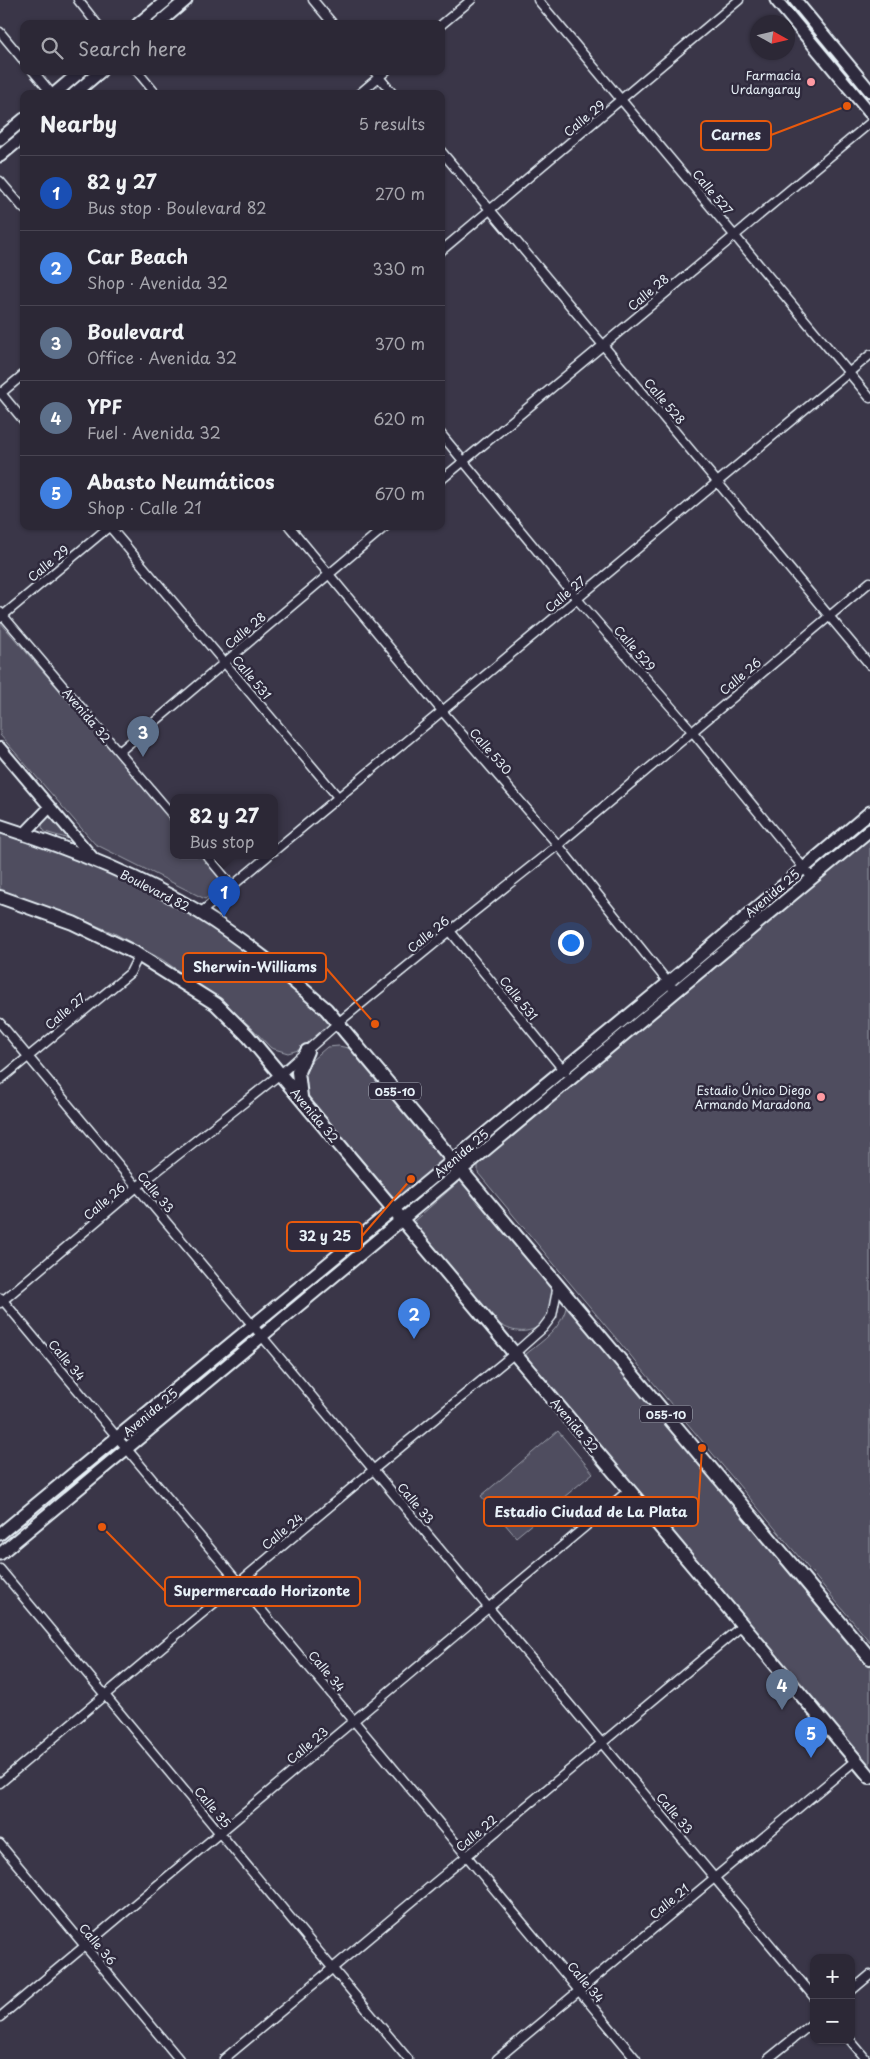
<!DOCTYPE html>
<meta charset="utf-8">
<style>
body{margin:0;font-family:"Playpen Sans",sans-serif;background:#34303e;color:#f1f3f6}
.controls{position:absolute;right:15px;bottom:15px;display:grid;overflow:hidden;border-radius:10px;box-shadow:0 1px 4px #0004}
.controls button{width:45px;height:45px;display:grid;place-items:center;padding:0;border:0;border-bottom:1px solid #484451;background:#2c2836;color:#f1f3f6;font:25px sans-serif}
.compass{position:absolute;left:750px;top:15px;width:45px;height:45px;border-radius:50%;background:#2c2836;box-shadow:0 1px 4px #0004;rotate:98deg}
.you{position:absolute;left:570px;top:942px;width:18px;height:18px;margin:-12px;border:4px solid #fff;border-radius:50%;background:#1a73e8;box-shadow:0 0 0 8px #1a73e833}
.badge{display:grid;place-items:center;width:32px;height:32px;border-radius:50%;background:#ff9aa2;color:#fff;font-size:16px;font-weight:700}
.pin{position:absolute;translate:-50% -41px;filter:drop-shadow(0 1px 2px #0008)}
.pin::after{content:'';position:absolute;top:26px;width:18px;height:15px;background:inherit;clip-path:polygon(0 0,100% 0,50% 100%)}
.popup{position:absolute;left:170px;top:794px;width:108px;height:65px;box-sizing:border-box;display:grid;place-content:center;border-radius:10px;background:#2c2836;filter:drop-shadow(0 1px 4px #0005);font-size:16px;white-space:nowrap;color:#a6a6ad}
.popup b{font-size:19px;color:#f1f3f6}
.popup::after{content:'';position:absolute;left:50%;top:100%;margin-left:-10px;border:10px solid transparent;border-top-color:#2c2836}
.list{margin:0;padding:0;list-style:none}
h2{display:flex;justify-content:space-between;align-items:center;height:65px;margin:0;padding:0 20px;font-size:21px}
h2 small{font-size:16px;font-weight:400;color:#a6a6ad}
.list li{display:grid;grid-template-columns:32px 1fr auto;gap:15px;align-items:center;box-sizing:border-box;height:75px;padding:0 20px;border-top:1px solid #484451}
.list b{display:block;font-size:19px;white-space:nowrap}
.list p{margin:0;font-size:16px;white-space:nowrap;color:#a6a6ad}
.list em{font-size:16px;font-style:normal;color:#a6a6ad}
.icon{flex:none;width:28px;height:28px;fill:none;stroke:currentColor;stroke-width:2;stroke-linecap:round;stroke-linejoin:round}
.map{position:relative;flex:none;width:870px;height:2059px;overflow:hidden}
.search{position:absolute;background:#2c2836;box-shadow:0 1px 4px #0004;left:20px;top:20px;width:425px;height:55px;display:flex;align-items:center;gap:12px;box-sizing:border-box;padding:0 18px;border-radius:10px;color:#a6a6ad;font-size:19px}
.panel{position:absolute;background:#2c2836;box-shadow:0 1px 4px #0004;left:20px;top:90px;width:425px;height:440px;border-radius:10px}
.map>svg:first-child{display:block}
.green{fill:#504e5f;stroke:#9ca0ac}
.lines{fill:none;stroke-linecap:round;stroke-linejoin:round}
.minor-casing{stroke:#e8f1f8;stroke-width:11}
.tertiary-casing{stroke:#e8f1f8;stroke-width:14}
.secondary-casing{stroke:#e8f1f8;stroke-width:15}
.trunk-casing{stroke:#e8f1f8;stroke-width:16}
.minor{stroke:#2f2a3d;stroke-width:8}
.tertiary{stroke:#2f2a3d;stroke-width:10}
.secondary{stroke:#2f2a3d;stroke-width:11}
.trunk{stroke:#2f2a3d;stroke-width:12}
.poi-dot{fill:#ff9aa2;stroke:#2f2a3d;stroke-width:2}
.labels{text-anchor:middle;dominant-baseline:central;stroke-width:5;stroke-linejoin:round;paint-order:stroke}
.shield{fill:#2f2a3d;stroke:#b0b5c0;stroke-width:1}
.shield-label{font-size:11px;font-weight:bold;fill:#e8f1f8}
.poi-label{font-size:12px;fill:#e8f1f8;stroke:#2f2a3d;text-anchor:end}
.street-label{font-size:12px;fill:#e8f1f8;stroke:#2f2a3d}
.leader{fill:none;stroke:#e8590c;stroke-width:2}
.callout-dot{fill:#e8590c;stroke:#2f2a3d;stroke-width:2}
.callout{fill:#2f2a3d;stroke:#e8590c;stroke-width:2}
.callout-label{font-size:14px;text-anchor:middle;font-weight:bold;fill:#e8f1f8}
</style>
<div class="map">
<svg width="870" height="2059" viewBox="0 0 870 2059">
<rect width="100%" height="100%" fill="#3a3648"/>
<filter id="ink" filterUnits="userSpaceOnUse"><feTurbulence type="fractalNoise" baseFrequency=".02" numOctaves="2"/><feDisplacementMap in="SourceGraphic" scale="10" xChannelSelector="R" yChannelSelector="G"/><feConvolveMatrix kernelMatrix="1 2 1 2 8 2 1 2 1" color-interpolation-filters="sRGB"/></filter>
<g filter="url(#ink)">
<path class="green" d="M0,622l174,200v34h29l16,18 3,12 -17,13 -110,-55 -95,-109z
M50,815l4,1 19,24 -28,-8 -3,-5 1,-9z
M0,830c47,18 96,35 141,57 71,34 132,85 192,135l-31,27 -14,4 -17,-5 -19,-20 -28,-25 -61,-43 -49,-27 -45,-19 -69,-22z
M870,837v805l-392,-469v-9z
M339,1046l13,3 95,109 -51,42 -86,-101 -6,-14 2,-13 6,-12 15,-13z
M463,1178l87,104c11,36 -19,64 -52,41l-85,-101z
M567,1305h2l301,359v103l-343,-410 -1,-3c18,-14 35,-25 41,-49z
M558,1431l35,42 -77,64 -35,-41z"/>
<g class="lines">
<g class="minor-casing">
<path id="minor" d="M78,0l19,24
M313,0l20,24
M538,0l332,398
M441,25l30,-25
M0,32l24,29
M33,71l19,23
M137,71l19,23
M374,71l19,23
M359,94l27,-23
M441,151l429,514
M0,181l24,28
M441,251l298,-251
M0,392l24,29
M0,394l24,-20
M441,434l136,165 115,132 120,147
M441,480l429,-357
M109,526l229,271
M289,526l153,185 116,134 117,146
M0,612l174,205
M0,618l110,-92
M119,752l267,-226
M274,851l596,-496
M207,856l25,30
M200,913l68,-57
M450,931l115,141
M0,1023l814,974
M0,1080l130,-107 9,-18
M1,1298l635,761
M0,1303l137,-116 147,-116 55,-49 111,-91 108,-86 312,-263
M0,1569l408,490
M0,1783l373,-313 142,-117 28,-25 9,-12 6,-31
M0,1844l179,215
M851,1991l19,-16
M0,2017l629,-527
M850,2040l16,19
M224,2059l519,-434
M497,2059l359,-299
M768,2059l46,-37"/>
</g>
<g class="tertiary-casing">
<path id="tertiary" d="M0,748l93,110
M24,834l26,-27"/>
</g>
<g class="secondary-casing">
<path id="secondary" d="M776,0l94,113
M795,0l75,91
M138,24l29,-24
M158,24l28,-24
M54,94l27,-23
M74,94l27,-23
M0,139l24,-20
M0,156l24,-20
M0,1534l669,-552 201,-170
M0,1554c291,-241 580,-483 870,-724"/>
</g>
<g class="trunk-casing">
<path id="trunk" d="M0,826c69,22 137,49 199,86 45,28 87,62 127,97l544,649
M0,897l73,26 62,30 81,51 32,32 622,741
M301,1097l-3,-25 9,-21"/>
</g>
<use href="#minor" class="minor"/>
<use href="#tertiary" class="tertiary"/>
<use href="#secondary" class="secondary"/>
<use href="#trunk" class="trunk"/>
</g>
</g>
<g class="poi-dot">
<circle cx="811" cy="82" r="5"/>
<circle cx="821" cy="1097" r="5"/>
</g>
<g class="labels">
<g class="shield">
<rect x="369" y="1082.5" width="52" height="17" rx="4"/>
<rect x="640" y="1405.5" width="52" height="17" rx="4"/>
</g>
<g class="shield-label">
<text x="395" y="1091">055-10</text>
<text x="666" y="1414">055-10</text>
</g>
<g class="poi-label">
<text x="801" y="75">Farmacia<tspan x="801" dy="14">Urdangaray</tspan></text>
<text x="811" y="1090">Estadio Único Diego<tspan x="811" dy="14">Armando Maradona</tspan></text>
</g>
<g class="street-label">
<text transform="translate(584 118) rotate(-40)">Calle 29</text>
<text transform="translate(713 192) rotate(50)">Calle 527</text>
<text transform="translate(648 292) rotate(-40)">Calle 28</text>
<text transform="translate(665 401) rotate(50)">Calle 528</text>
<text transform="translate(48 563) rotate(-40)">Calle 29</text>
<text transform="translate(565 594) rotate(-40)">Calle 27</text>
<text transform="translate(245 630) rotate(-40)">Calle 28</text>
<text transform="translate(635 648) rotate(49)">Calle 529</text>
<text transform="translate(740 676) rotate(-40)">Calle 26</text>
<text transform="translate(252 677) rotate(50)">Calle 531</text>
<text transform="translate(87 715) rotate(50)">Avenida 32</text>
<text transform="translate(491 751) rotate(49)">Calle 530</text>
<text transform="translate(155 890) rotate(27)">Boulevard 82</text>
<text transform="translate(772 893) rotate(-40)">Avenida 25</text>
<text transform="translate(428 934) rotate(-39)">Calle 26</text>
<text transform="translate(519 998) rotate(51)">Calle 531</text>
<text transform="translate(65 1011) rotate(-40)">Calle 27</text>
<text transform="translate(315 1115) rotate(50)">Avenida 32</text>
<text transform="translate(461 1153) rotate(-40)">Avenida 25</text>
<text transform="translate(156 1192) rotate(50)">Calle 33</text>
<text transform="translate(104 1201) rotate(-40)">Calle 26</text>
<text transform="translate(67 1360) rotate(50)">Calle 34</text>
<text transform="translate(150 1412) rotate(-40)">Avenida 25</text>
<text transform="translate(575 1425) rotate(50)">Avenida 32</text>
<text transform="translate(416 1503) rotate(50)">Calle 33</text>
<text transform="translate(282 1531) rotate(-40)">Calle 24</text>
<text transform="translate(327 1671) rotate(50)">Calle 34</text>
<text transform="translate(307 1745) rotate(-40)">Calle 23</text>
<text transform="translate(213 1807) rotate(50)">Calle 35</text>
<text transform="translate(675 1813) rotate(50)">Calle 33</text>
<text transform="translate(476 1833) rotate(-40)">Calle 22</text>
<text transform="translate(669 1901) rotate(-40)">Calle 21</text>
<text transform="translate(98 1944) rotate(50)">Calle 36</text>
<text transform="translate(586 1982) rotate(50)">Calle 34</text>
</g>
</g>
<path class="leader" d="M847 106L771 135M375 1024L326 968M411 1179L362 1236M702 1448L698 1512M102 1527L165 1591"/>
<g class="callout-dot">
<circle cx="847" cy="106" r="5"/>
<circle cx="375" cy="1024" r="5"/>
<circle cx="411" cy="1179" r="5"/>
<circle cx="702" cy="1448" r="5"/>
<circle cx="102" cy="1527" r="5"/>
</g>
<g class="callout">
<rect x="701" y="121" width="70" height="29" rx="5"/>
<rect x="183" y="953" width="143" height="29" rx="5"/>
<rect x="287" y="1222" width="75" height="29" rx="5"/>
<rect x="484" y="1497" width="214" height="29" rx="5"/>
<rect x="165" y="1577" width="195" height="29" rx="5"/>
</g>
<g class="callout-label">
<text x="736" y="140">Carnes</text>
<text x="255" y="972">Sherwin-Williams</text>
<text x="325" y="1241">32 y 25</text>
<text x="591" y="1517">Estadio Ciudad de La Plata</text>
<text x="262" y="1596">Supermercado Horizonte</text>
</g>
</svg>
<div class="controls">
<button>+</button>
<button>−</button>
</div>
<svg class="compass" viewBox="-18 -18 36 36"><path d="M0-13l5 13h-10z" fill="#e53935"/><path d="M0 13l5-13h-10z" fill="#a6a6ad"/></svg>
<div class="you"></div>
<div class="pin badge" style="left:224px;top:917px;background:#1a4fb4">1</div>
<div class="popup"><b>82 y 27</b>Bus stop</div>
<div class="pin badge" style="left:414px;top:1339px;background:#3f7fe0">2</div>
<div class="pin badge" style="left:143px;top:757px;background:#5c6f8a">3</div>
<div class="pin badge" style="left:782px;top:1710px;background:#5c6f8a">4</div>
<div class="pin badge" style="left:811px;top:1758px;background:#3f7fe0">5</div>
<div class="search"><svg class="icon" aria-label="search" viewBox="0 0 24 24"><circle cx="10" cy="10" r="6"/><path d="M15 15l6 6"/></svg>Search here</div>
<section class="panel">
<h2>Nearby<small>5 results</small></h2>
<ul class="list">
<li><span class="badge" style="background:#1a4fb4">1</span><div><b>82 y 27</b><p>Bus stop · Boulevard 82</p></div><em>270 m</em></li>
<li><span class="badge" style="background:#3f7fe0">2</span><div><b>Car Beach</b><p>Shop · Avenida 32</p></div><em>330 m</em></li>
<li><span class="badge" style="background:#5c6f8a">3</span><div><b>Boulevard</b><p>Office · Avenida 32</p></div><em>370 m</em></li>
<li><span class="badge" style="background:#5c6f8a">4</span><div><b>YPF</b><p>Fuel · Avenida 32</p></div><em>620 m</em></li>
<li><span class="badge" style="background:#3f7fe0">5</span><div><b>Abasto Neumáticos</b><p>Shop · Calle 21</p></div><em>670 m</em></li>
</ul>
</section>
</div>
